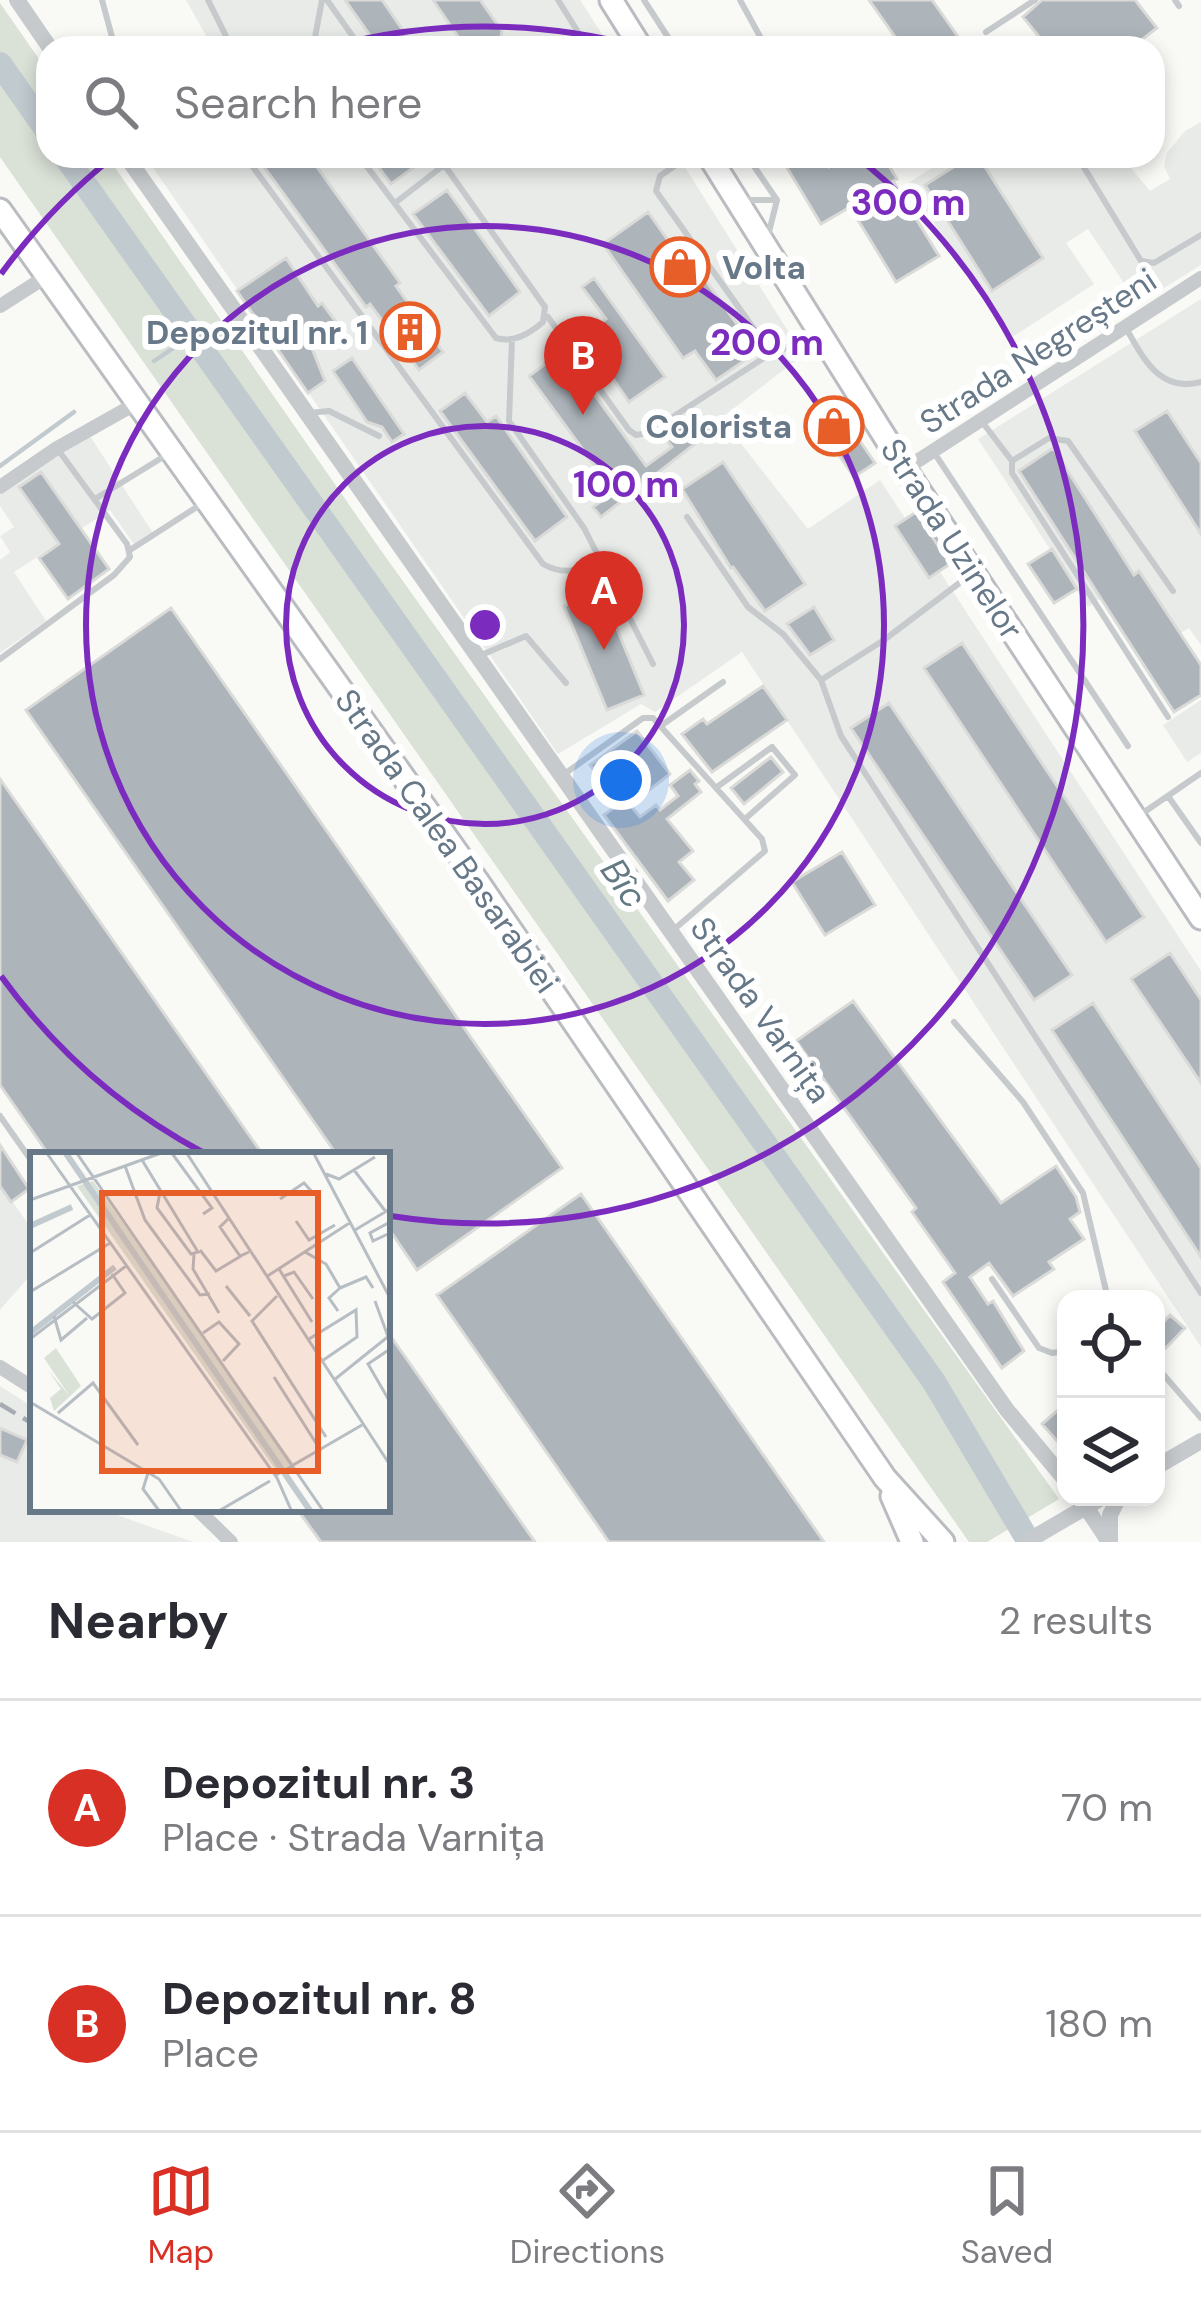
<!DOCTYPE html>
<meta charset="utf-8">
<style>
body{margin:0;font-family:"DM Sans",sans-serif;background:#f2f2f3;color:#2b2b33}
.controls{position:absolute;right:36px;bottom:36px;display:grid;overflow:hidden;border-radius:24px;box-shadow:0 6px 18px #0003}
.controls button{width:108px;height:108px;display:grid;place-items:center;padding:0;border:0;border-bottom:3px solid #e1e1e2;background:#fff;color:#2b2b33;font:60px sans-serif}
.you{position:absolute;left:621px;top:780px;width:42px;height:42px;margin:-30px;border:9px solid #fff;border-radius:50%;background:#1a73e8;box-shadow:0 0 0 18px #1a73e833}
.badge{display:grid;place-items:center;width:78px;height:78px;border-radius:50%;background:#d93025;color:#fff;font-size:39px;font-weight:700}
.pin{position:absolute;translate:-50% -99px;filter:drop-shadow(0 3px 6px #0008)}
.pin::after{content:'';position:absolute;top:63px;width:42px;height:36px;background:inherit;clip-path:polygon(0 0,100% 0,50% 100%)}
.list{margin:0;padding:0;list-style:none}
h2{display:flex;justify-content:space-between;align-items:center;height:156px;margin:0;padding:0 48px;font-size:51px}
h2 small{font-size:39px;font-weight:400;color:#7c7c81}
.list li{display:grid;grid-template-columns:78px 1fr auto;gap:36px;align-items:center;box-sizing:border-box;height:216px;padding:0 48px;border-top:3px solid #e1e1e2}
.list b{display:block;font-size:45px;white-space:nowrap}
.list p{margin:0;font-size:39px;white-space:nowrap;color:#7c7c81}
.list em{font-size:39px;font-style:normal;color:#7c7c81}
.icon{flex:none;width:66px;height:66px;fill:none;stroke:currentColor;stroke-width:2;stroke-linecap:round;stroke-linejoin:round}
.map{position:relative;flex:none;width:1201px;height:1542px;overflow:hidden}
.search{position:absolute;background:#fff;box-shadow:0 6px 18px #0003;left:36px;right:36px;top:36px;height:132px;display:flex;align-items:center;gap:30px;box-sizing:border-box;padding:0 42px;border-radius:36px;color:#7c7c81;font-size:45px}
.sheet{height:588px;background:#fff}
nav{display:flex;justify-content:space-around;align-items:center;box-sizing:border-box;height:168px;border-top:3px solid #e1e1e2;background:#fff;font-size:33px;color:#7c7c81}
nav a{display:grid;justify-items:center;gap:6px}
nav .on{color:#d93025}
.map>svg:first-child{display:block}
.built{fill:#e9ebe9}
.green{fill:#dae1d7}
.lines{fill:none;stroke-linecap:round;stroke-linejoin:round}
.stream{stroke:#c1cacf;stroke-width:4.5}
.river{stroke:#c1cacf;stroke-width:24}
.building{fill:#adb5bb;stroke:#dadad8;stroke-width:3}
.primary-casing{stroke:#b9bdc1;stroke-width:27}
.service{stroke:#c6cacd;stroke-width:6}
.minor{stroke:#c6cacd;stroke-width:14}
.tertiary{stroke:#c6cacd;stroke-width:16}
.primary{stroke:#fff;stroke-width:21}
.rail{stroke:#a6acb2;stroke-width:4.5;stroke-dasharray:18 9;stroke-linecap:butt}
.ring{fill:none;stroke:#7b2cbf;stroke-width:6}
.labels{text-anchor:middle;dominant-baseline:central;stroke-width:12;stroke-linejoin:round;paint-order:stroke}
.poi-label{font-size:33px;font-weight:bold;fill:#677888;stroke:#fff;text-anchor:end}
.street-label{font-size:33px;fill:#677888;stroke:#fff}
.water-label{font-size:36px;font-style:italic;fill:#637983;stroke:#fff}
.inset-river{fill:none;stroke:#c1cacf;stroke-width:6}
.inset-road{fill:none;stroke:#b6bdc3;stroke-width:3}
.view{fill:#e75e28;fill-opacity:0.15;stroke:#e75e28;stroke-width:6}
.inset-edge{fill:none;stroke:#677888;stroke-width:6}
.centre{fill:#7b2cbf;stroke:#fff;stroke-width:6}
.ring-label{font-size:36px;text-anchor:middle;font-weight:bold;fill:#7b2cbf;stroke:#fff;stroke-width:12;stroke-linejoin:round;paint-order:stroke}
</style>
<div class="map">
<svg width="1201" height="1542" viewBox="0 0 1201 1542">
<rect width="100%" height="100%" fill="#f9f9f6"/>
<path class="built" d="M186,0h394l31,48h-398z
M1201,122v143l-63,39 -50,-75 -22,14 28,41 -80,52 -8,-3 -98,-150 43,-27h170l29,35 20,-12 -6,-13 3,-13 18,-22z
M145,156h533l125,199 -87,67 19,14 73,93 72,-49 321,491v376l-459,-695 -87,60 -14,-8 -83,50z
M1201,299v346l-12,-17 -10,6 -40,-62 -51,35 -110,-168z
M88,433l65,100 -18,13 -25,-36 -96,62 32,49 -46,32v-93l10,-8 -10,-16 14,-9 -14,-21v-11z
M1201,700v53l-14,9 -24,-37z
M0,1184l33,47v41l-33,38z
M0,1386l33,21v102h67l93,33h-193z"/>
<path class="green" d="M0,3l48,69v84h59l268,386 684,957 -72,43h-18l-969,-1385z"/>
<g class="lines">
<path class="stream" d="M154,361l39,-26
M0,466l74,-54"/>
<path class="river" d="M0,64l48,68
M65,156l869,1226 95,160"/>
</g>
<path class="building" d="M345,0h37l33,48h-36z
M433,0h47l22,31 -1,6 -17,11h-18z
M869,0h63l34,48h-63z
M1042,0h93l22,28 -26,20h-83l-25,-31z
M256,156h53l91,127 -4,3 47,66 -24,18 -49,-66 -4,3z
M371,156h58l-38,28z
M780,156h42l7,11 17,-11h37l14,23 -4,2 46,75 -43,26 -46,-75 -29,17z
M971,156h7l65,102 -51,33 -67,-106z
M447,190l73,102 -31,24 -76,-102z
M648,212l24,34 6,-4 79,110 -41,28 -21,-29 -12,7 -80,-114z
M286,258l32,48 4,-3 14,19 -27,19 16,40 -17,12 -71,-102z
M594,278l71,99 -36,25 -46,-67 23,-16 -24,-32z
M563,351l83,115 26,-19 -7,-9 31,-24 14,18 -109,85 -8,-10 21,-15 -85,-116z
M352,358l52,76 -12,8 -10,-15 -15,-5 -34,-51z
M465,393l22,29 9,-6 71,101 -32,24 -95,-130z
M831,399l44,64 -21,14 -44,-64z
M1167,411l34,52v71l-66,-103z
M1053,448l81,127 5,-4 62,94v30l-27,17 -155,-241z
M723,462l82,122 -40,27 -32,-44 -2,1 -49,-79z
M41,472l68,97 -41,30 -29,-41 20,-14 -40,-57z
M916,512l34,52 -21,14 -34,-52z
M1052,549l25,40 -23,14 -26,-39z
M602,592l42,103 -37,15 -43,-104z
M814,607l20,33 -24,15 -23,-31z
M171,608l391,560 -145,102 -30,-44v-71h-50l-311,-445z
M962,643l182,274 -38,25 -182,-274z
M763,686l24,34 -75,52 -30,-38 21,-15 4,5z
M889,703l183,272 -38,25 -183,-272z
M637,731l33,43 -22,17 -21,-27 -24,18 -13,-17z
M771,757l12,15 -39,32 -13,-16z
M690,770l9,11 -4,3 6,8 -34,27 26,32 -14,11 15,18 -26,21 -64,-86 21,-16 15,18 16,-12 4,5 18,-14 -8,-11z
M0,779l263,376h-214l-49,-70z
M842,852l33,53 -50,30 -33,-53z
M1170,953l31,47v83l-70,-104z
M853,1001l148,202 55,-37 20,31 4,15 -10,7 14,20 -35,23 5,7 -41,27 -24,-33 -19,14 18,27 5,-3 31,50 -22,17 -59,-86 12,-9 -43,-61 4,-4 -120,-167z
M1093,1003l108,165v89l-149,-227z
M0,1145l29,44 -18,13 -11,-16z
M581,1194l243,348h-215l-172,-247z
M1170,1315l15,13 -29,30v-28z
M387,1331l148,211h-214l-24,-33h90z
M1066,1403v32l-8,7 -16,-18z
M0,1428l27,12 -10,22 -17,-7z"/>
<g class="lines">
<g class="primary-casing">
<path id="primary" d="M611,0l30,48
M709,156l196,313 296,449
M0,210l478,672 407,596 58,64
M892,1496l20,46"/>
</g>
<path class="service" d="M102,0l13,48
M208,0l24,48
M327,0l34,48
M558,0l30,48
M644,0l31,48
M740,0l22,40
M1175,0l4,6
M986,32l49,-32
M313,48l9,-48
M245,156l298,408c21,12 35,6 57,-1
M359,156l137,182c18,5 33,-4 47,-16l2,-15 -107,-151
M689,156l-29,20 -4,15 113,159h13l30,-20
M747,156l30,44 -9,36
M1077,156l64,105 13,2 47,-28
M746,200h29
M395,203l49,-38
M548,317l81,113 7,5 12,-2 125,-81
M1127,330c17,30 34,63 74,52
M512,340l-3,81 75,107 69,136
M309,413l20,-2 50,25
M983,423l29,38v12l156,244
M935,454l193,292
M1012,461l37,-23 19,3 105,150
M95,499l73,-45
M687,517l61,90 35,27 38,46
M130,550l73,-47
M970,575l-86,65 -63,40 20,56 360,557
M479,656l47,-20 40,47
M0,659l114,-84 16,-18 -3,-13 -68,-93
M662,725l61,-43
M563,775l80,-57h10l109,121 3,12 -94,81
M717,787l55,-40 23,28 -50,44
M1168,796l33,47
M1140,815l61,-42
M954,1022l69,80 60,91 25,106
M0,1116l33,47
M992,1279l47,69 13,5 14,-2
M1156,1366l45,52"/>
<path class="minor" d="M0,306l47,-30
M905,469l296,-191
M0,487l57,-39 80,-45
M0,1367l33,21
M197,1509l34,33"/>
<path class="tertiary" d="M17,0l33,48
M126,156l881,1254 59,71
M1156,1467l45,-26
M1080,1498l29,44
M1110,1541v-26l9,-18
M1026,1542l77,-45"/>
<use href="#primary" class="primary"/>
<path class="rail" d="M0,1404l33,20"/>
</g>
<g class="ring">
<circle cx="485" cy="625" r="199"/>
<circle cx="485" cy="625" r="399"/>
<path d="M204 1153A598 598 0 0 1 1 976M1 274A598 598 0 0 1 113 157M330 47A598 598 0 0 1 640 47M857 157A598 598 0 0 1 391 1216"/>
</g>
<defs>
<g id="shop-ring" transform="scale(3)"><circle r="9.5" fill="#fff" stroke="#e75e28" stroke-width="1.5"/><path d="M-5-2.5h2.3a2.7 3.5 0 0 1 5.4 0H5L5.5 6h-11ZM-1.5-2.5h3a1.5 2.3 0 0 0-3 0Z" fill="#e75e28"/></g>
<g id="building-ring" transform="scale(3)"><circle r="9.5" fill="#fff" stroke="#e75e28" stroke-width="1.5"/><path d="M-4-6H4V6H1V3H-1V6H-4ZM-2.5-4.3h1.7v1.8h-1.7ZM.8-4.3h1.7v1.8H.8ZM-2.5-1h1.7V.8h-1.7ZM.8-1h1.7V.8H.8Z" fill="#e75e28"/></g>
</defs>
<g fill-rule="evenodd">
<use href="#shop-ring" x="680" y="267"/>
<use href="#building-ring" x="410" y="332"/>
<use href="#shop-ring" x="834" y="426"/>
</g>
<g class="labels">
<g class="poi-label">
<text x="722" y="267" text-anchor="start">Volta</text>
<text x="368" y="332">Depozitul nr. 1</text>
<text x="792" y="426">Colorista</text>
</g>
<g class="street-label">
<text transform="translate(1038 351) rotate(-33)">Strada Negreșteni</text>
<text transform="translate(952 539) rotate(57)">Strada Uzinelor</text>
<text transform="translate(447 841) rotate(55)">Strada Calea Basarabiei</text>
<text transform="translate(761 1010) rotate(55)">Strada Varnița</text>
</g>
<g class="water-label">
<text transform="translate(624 883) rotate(55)">Bîc</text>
</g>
</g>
<g transform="translate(30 1152)">
<rect width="360" height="360" fill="#f9f9f6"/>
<path d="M63,29l200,282 -16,9 -200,-286zM16,181l35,53 -27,25 -4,-13 11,-9 -13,-19 21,25 -25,-37 12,-10z" fill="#dae1d7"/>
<path class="inset-river" d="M35,0l246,360M0,74l42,-19M0,181l85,-66"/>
<path class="inset-road" d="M16,0l231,326 15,34M46,0l248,360M141,0l41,56 -9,6M156,0l204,313M283,0l77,146M112,8l56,92 -7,2 -34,-46 3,-16M95,14l20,54 55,75 10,-1M324,18l32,42M296,22l13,5 36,-22M250,47l24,-16 10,11M0,48l134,-48M198,67l-8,8 20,29 9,-4M266,69l13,19 26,-15M360,70l-20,11 3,8 17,-8M325,78l35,-21M170,98l16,21 25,-15M275,100l21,12 14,24 -11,10 9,13M0,101l60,-38M164,102l-1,15 26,44M249,117l33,53M254,124l10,-4 19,27M236,125l85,-55M196,134l24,30M310,136l26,-11 7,11M0,140l80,-49M247,144l-25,25 74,116M345,149l15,41M43,150l19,17 33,-26 -13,-19M24,164l7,24 26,-22M173,181l16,-11 20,22 -16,17M0,187l96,-73M279,187l47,-29 1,27 -35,24M360,197l-22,15 22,38M244,225l47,74M304,228l56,-45M0,250l129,77 23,33M28,261l35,-30 45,62M118,321l-5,16 17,23M246,323l86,-50M187,360l53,-31"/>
<path class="view" d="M72,41h216v278h-216z"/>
<rect width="360" height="360" class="inset-edge"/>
</g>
<circle cx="485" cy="625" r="18" class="centre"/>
<g class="ring-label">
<text x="908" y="215">300 m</text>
<text x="767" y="355">200 m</text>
<text x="626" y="497">100 m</text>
</g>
</svg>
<div class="controls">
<button><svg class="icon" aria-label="locate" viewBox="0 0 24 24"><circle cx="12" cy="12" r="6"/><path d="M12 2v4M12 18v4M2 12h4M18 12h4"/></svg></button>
<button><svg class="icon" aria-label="layers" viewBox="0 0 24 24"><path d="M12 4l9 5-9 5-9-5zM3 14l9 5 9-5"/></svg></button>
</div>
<div class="you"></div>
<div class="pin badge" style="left:604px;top:650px">A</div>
<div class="pin badge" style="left:583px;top:415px">B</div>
<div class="search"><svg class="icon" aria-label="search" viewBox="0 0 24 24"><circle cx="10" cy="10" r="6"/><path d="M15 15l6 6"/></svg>Search here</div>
</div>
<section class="sheet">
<h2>Nearby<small>2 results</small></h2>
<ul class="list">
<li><span class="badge">A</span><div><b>Depozitul nr. 3</b><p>Place · Strada Varnița</p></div><em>70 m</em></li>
<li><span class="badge">B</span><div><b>Depozitul nr. 8</b><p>Place</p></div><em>180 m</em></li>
</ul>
</section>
<nav>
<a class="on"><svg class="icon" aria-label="map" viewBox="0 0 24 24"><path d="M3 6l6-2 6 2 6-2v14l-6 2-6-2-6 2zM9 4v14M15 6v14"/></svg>Map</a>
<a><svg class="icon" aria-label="directions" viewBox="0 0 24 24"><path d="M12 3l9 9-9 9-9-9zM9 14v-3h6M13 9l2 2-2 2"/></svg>Directions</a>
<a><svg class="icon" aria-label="saved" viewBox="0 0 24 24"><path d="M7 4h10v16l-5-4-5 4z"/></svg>Saved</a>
</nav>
